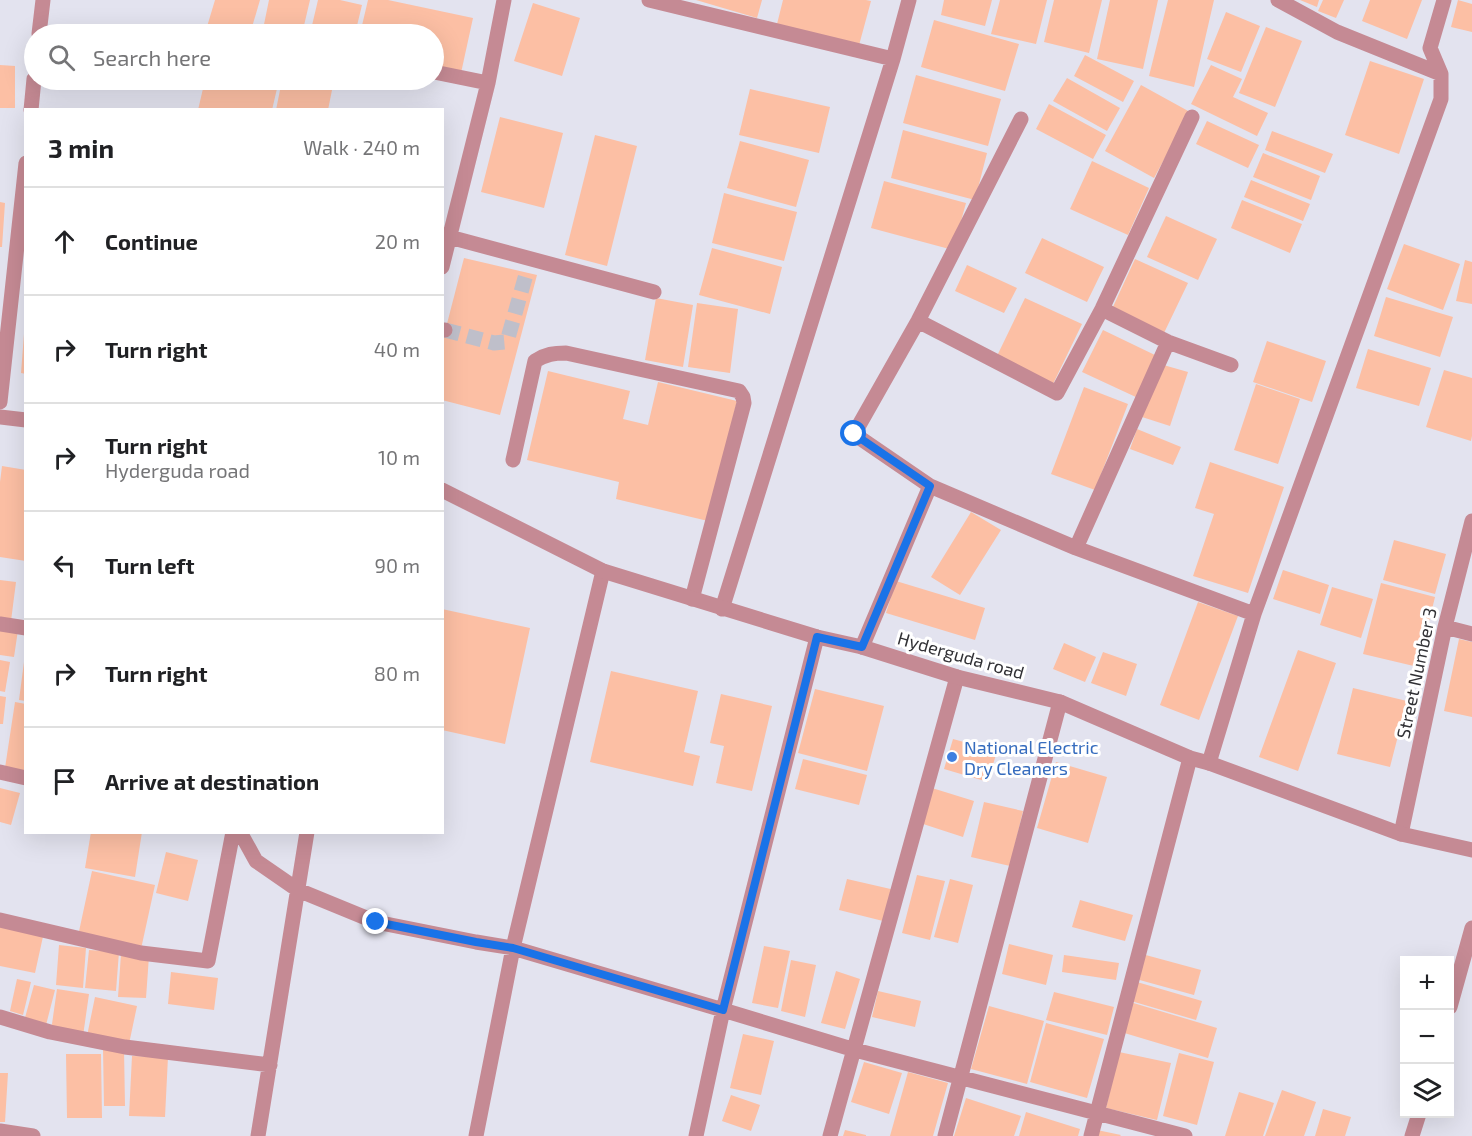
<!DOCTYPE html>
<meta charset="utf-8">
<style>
body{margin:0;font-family:"Exo 2",sans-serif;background:#f6f6f6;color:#202124}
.controls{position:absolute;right:18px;bottom:18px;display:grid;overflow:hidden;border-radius:0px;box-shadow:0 6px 24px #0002}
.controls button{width:54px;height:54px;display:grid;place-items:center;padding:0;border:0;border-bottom:2px solid #e0e0e0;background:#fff;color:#202124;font:30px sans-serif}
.stop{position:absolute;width:18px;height:18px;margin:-14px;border:4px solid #1a73e8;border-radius:50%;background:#fff}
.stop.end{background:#1a73e8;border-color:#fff;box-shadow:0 2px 6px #0008}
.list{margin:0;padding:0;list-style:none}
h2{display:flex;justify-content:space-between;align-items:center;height:78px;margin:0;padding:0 24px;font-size:26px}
h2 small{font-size:20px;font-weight:400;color:#757577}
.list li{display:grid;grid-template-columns:39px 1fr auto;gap:18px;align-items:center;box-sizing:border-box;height:108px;padding:0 24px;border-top:2px solid #e0e0e0}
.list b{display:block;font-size:22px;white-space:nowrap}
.list p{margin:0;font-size:20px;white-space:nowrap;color:#757577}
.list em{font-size:20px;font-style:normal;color:#757577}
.icon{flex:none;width:33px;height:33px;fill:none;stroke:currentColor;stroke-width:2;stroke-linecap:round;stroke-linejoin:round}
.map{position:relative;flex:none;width:1472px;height:1136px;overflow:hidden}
.search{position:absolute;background:#fff;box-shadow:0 6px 24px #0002;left:24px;top:24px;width:420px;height:66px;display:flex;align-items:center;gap:15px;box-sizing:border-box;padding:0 21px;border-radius:33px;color:#757577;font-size:22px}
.panel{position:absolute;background:#fff;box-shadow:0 6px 24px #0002;left:24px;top:108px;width:420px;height:726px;border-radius:0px}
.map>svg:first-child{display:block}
.building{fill:#fcbfa4}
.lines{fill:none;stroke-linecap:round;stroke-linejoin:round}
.minor-tunnel{stroke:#bfbfca;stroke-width:15;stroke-dasharray:15 8;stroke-linecap:butt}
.minor{stroke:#c58a94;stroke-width:15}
.tertiary{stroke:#c58a94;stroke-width:15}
.route{stroke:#1a73e8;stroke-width:8}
.shop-dot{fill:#3f7fe0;stroke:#fff;stroke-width:2}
.labels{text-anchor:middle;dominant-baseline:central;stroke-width:6;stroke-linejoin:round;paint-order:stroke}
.street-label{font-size:18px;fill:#313135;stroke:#fff}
.shop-label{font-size:18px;fill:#366cbe;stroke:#fff;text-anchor:start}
</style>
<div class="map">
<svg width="1472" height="1136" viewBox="0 0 1472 1136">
<rect width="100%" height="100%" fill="#e3e3ef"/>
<path class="building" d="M215,0h45l-10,34h-26l-18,-4z
M269,0h41l-8,34h-40z
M318,0h22l22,5 -7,29h-45z
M368,0h20l85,18 -12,55 -27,-6v-33h-74z
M696,0h66l-5,18z
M783,0h83l5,1 -13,48 -82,-21z
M944,0h48l-7,26 -44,-11z
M1000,0h47l-11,44 -45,-10z
M1054,0h48l-13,53 -45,-11z
M1110,0h48l-15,69 -46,-10z
M1168,0h46l-20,87 -45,-11z
M1300,0h19l-2,7z
M1323,0h21l-8,18 -18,-7z
M1370,0h52l-15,39 -45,-18z
M1458,0l14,4v28l-21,-5z
M533,3l47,15 -18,58 -48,-15z
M1226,12l34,14 -19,46 -34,-13z
M934,20l85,24 -14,47 -84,-24z
M1266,27l36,14 -27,66 -36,-14z
M1085,55l49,26 -11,21 -49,-26z
M1370,61l54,18 -25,75 -54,-19z
M0,65l15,1v42h-15z
M1211,65l31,14 -9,18 35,16 -11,23 -66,-32z
M916,75l85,24 -13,47 -85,-23z
M1067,78l53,30 -13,23 -54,-30z
M205,80h74l-7,30h-74z
M282,80h52l-6,30h-52z
M1141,85l49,27 -36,66 -49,-27z
M750,89l80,18 -11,46 -80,-18z
M1049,104l57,31 -13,24 -57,-30z
M500,117l63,16 -19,75 -63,-16z
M1207,121l52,24 -11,23 -52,-24z
M903,130l84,23 -12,47 -84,-22z
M1272,131l61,23 -8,19 -60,-23z
M595,135l42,11 -30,120 -42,-11z
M740,141l69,19 -13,47 -69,-19z
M1263,153l57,23 -9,24 -58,-23z
M1092,161l57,27 -21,47 -58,-26z
M1251,180l59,24 -7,17 -59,-24z
M884,181l82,22 -13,47 -82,-22z
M724,193l73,19 -13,49 -72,-18z
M1242,200l60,24 -12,29 -59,-25z
M0,202l5,1 -3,44h-2z
M1166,216l51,23 -19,41 -51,-23z
M1042,238l62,29 -17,35 -62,-29z
M1404,244l56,20 -17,46 -56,-21z
M712,248l70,19 -12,47 -71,-19z
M464,258l73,17 -37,140 -58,-15v-57z
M1135,259l53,24 -24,50 -52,-24z
M1465,260l7,2v42l-16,-3z
M967,265l50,23 -13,25 -49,-22z
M1386,297l67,20 -13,40 -66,-21z
M656,298l37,7 -10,62 -38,-7z
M1025,298l57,26 -29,60 -57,-26z
M697,303l41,6 -8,64 -42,-6z
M1103,330l54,26 -19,42 -56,-26z
M24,334h2v40l-5,-1z
M1267,341l59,20 -14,41 -59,-20z
M1368,349l63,19 -12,38 -63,-18z
M1160,364l28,8 -18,54 -28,-9z
M1444,370l28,8v58l-1,5 -45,-14z
M548,371l82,20 -7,28 25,6 10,-43 79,19 -29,120 -92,-22 3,-17 -92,-22z
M1256,384l44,15 -22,65 -44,-14z
M1084,387l44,17 -33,86 -44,-16z
M1137,429l44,18 -8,18 -43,-16z
M1210,462l74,25 -36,106 -55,-17 21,-62 -19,-6z
M2,466l24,4v91l-26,-4v-75z
M971,512l30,18 -41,65 -29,-18z
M1394,540l52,14 -11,40 -52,-14z
M1283,570l46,15 -9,29 -47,-15z
M0,580l16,2 -5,39 -11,-1z
M896,581l89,27 -10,32 -89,-27z
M1381,583l54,14 -17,70 -55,-13z
M1332,587l41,12 -12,39 -41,-13z
M1198,602l40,14 -39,104 -39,-15z
M442,609l88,19 -25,116 -63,-14z
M0,627l18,3 -4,27 -14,-2z
M1459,639l13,3v75l-28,-6z
M1064,643l32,14 -11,25 -32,-13z
M1298,650l38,13 -38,108 -39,-14z
M1103,652l34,12 -11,32 -35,-13z
M0,660l10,2 -5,30 -5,-1z
M24,662h2v39l-7,-1z
M611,671l87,20 -14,61 16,4 -7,30 -103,-24z
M1353,688l54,13 -17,66 -53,-13z
M815,689l69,17 -17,65 -69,-18z
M721,694l51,12 -20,85 -36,-8 8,-37 -14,-3z
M0,696l6,1 -3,27h-3z
M15,702l11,2v67l-21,-3z
M953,739l44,12 -9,31 -44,-13z
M803,759l64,16 -8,30 -64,-16z
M1056,762l51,15 -19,66 -51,-15z
M0,788l20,5 -9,32 -11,-3z
M932,788l42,13 -11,36 -43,-14z
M984,802l39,9 -13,55 -39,-9z
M91,832h51l-7,45 -50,-9z
M166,852l32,8 -10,41 -32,-8z
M92,871l63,14 -14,64 -63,-13z
M917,875l28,6 -15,59 -28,-7z
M847,879l48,11 -8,32 -48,-12z
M950,879l23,6 -15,58 -24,-6z
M1080,900l53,15 -8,26 -53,-14z
M0,923l44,9 -9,41 -35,-7z
M1009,944l44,11 -7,30 -44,-11z
M59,945l27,3 -3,40 -27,-3z
M764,946l26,5 -12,57 -26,-5z
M89,950l30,2 -3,39 -31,-3z
M121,954l28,2 -3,42 -28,-1z
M1142,954l59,16 -7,25 -58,-16z
M1064,955l55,8 -3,17 -54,-8z
M791,960l25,5 -11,52 -24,-6z
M836,971l24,8 -15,50 -24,-6z
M171,972l47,6 -4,32 -46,-6z
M17,979l14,3 -8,33 -13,-4z
M1137,982l65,19 -6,19 -65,-19z
M34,985l21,5 -10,39 -22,-4z
M57,989l32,5 -6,42 -32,-5z
M878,991l43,10 -6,26 -43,-10z
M1054,992l60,15 -7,28 -61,-15z
M95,997l42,9 -8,38 -42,-8z
M1130,1002l87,26 -9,30 -87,-26z
M989,1006l55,15 -17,63 -56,-15z
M1046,1023l58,16 -17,59 -57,-16z
M743,1034l31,7 -13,54 -31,-7z
M103,1049h21l1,57h-21z
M1119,1052l52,11 -14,57 -51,-12z
M1179,1053l35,9 -17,63 -34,-9z
M66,1054h35l1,64h-35z
M132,1056l36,1 -3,60 -36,-1z
M864,1062l38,11 -13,41 -38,-12z
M908,1072l40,11 -15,53h-43z
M0,1073h8l-3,49h-5z
M1282,1090l34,12 -12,34h-39z
M1239,1092l35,11 -11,33h-38z
M731,1095l29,10 -9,26 -29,-10z
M966,1098l55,18 -7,20h-60z
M1323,1109l28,8 -6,19h-30z
M1026,1112l54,17 -2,7h-59z
M845,1130l21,5v1h-23z
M1097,1130l24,5 -1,1h-24z"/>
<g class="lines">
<path class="minor-tunnel" d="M445,330l49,13 11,-1 3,-4 19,-67"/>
<path class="minor" d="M649,0l244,59
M1278,0l59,32 104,42
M39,34l4,-34
M434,72l54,11
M31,110l3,-31
M1021,119l-103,202 -64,113 76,52 146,62 178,66
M442,235l212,57
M442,267l46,-184 16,-83
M1102,309l66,33 63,23
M918,321l139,72 45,-84 90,-192
M442,330h3
M0,402l26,-239
M513,460l22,-99c11,-7 19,-8 31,-8l173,38 4,6 1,6 -52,196
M1076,548l92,-206
M722,609l171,-550 16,-59
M0,624l26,4
M1445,627l27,7
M862,647l68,-161
M1209,763l45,-149 187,-515v-25l-11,-26 14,-48
M0,772l26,6
M240,832l16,29 42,29 78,32 100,20 37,6 210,62 132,40 330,86
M1401,834l44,-207 27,-106
M0,920l141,33 67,8 25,-129
M0,1017l50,15 75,15 145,18
M0,1131l33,5
M258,1136l49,-304
M476,1136l37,-188 90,-377
M696,1136l27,-126 94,-373
M830,1136l127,-459
M945,1136l115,-434
M1091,1136l99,-378"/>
<path class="tertiary" d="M0,417l26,3
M442,490l161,81 214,66 45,10 95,30 103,25 130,56 19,5 192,71 71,16
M1450,1007l22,-79
M1412,1136l7,-22"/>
</g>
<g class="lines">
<path class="route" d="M376,922l100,20 37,6 210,62 94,-373 45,10 68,-161 -76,-52"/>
</g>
<circle class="shop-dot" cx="952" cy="757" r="6"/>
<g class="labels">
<g class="street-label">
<text transform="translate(961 655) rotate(16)">Hyderguda road</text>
<text transform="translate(1416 673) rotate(-78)">Street Number 3</text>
</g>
<g class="shop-label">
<text x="964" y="747">National Electric<tspan x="964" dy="21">Dry Cleaners</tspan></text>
</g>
</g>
</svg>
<div class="controls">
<button>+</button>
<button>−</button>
<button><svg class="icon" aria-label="layers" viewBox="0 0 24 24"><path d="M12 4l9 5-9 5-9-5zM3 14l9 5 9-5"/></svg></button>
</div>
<div class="stop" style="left:854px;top:434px"></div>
<div class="stop end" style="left:376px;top:922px"></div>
<div class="search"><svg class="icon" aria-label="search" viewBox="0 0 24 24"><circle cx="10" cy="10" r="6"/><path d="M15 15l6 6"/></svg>Search here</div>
<section class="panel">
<h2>3 min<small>Walk · 240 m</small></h2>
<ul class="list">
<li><svg class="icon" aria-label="ahead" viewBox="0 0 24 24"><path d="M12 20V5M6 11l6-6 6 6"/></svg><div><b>Continue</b></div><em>20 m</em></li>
<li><svg class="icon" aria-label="right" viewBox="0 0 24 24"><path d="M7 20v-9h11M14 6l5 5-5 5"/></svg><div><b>Turn right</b></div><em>40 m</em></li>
<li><svg class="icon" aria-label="right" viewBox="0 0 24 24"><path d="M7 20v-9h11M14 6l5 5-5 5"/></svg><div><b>Turn right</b><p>Hyderguda road</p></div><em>10 m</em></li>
<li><svg class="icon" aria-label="left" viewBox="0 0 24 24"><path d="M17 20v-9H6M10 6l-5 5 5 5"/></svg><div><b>Turn left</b></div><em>90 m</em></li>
<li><svg class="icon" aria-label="right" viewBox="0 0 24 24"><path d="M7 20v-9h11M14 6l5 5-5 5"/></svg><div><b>Turn right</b></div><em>80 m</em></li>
<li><svg class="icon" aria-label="arrive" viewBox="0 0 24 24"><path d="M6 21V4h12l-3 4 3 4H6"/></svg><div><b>Arrive at destination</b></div></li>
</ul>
</section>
</div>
